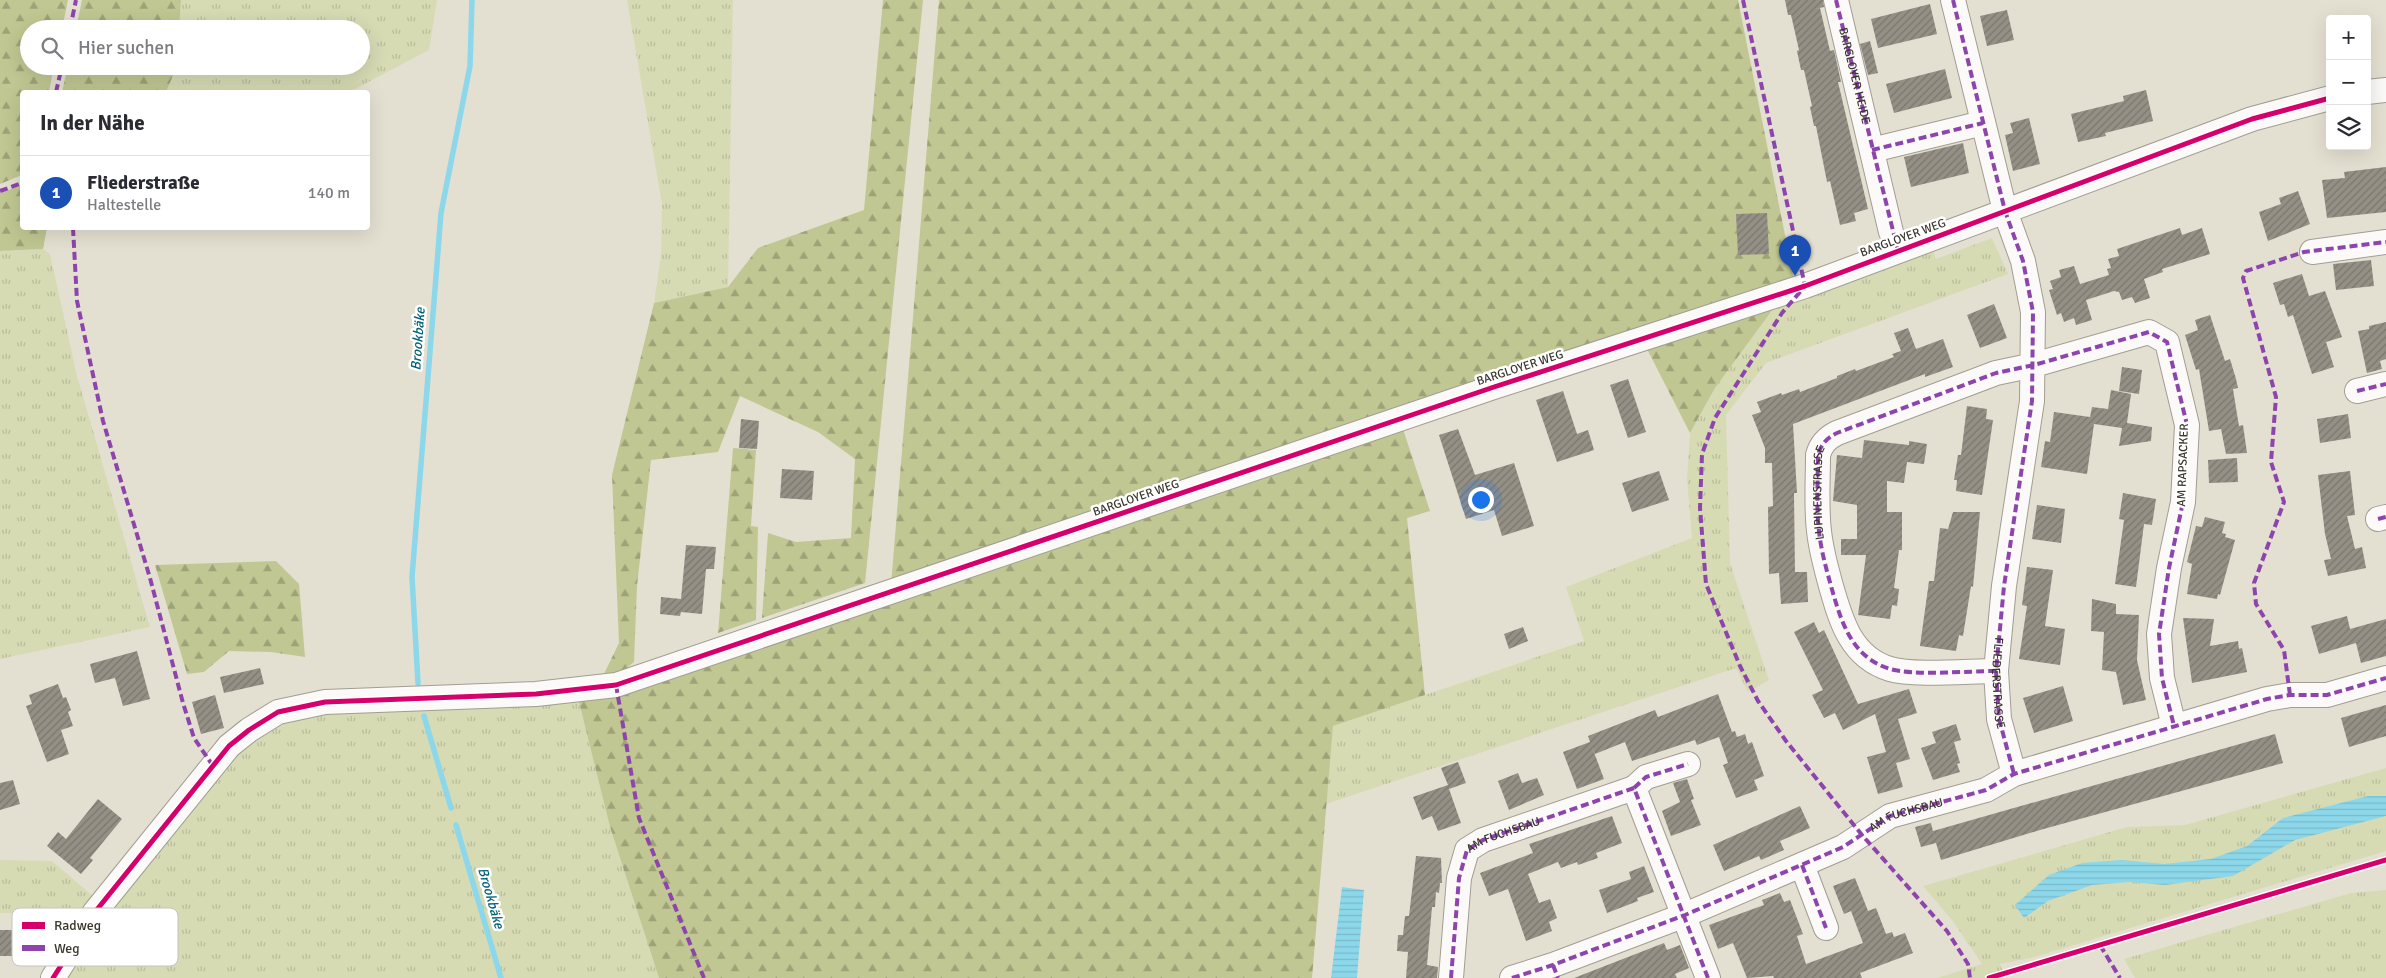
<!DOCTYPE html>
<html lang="de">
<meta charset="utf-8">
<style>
body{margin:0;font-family:Signika,sans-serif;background:#f2f2f3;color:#2b2b33}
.controls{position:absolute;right:15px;top:15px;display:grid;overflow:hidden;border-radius:5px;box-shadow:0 5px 20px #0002}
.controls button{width:45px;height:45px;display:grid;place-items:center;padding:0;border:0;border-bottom:1px solid #e1e1e2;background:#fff;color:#2b2b33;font:25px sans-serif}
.you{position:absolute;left:1480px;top:499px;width:18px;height:18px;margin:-12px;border:4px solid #fff;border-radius:50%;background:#1a73e8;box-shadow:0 0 0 8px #1a73e833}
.badge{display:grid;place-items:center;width:32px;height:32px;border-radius:50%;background:#767266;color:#fff;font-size:16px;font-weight:700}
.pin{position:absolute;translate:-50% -41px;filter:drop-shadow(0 1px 2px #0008)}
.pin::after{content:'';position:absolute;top:26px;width:18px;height:15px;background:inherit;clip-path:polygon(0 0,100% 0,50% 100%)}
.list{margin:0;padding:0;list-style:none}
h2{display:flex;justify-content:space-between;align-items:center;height:65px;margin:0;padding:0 20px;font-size:21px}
h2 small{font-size:16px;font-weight:400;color:#7c7c81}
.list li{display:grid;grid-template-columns:32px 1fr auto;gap:15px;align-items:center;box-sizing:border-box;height:75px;padding:0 20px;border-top:1px solid #e1e1e2}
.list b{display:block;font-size:19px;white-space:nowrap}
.list p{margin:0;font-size:16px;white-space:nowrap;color:#7c7c81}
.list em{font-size:16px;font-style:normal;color:#7c7c81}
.icon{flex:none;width:28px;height:28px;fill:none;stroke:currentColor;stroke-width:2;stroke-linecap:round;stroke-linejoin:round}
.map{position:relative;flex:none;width:2386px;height:978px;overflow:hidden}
.search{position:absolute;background:#fff;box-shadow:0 5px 20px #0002;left:20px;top:20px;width:350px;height:55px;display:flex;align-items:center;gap:12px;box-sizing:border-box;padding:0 18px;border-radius:28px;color:#7c7c81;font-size:19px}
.panel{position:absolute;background:#fff;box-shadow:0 5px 20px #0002;left:20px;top:90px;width:350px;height:140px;border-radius:5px}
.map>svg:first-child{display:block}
.grass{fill:url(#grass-tufts)}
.forest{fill:url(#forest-firs)}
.water{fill:url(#water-rules)}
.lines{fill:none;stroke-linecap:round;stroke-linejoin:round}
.stream{stroke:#8cd7ea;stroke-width:5.5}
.building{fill:url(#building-hatch)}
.minor-casing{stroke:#a19d92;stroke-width:26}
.minor{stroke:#fbfaf8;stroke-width:24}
.quiet{stroke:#8e44ad;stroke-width:4;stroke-dasharray:8 4;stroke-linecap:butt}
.cycleway-casing{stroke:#fff;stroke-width:8}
.cycleway{stroke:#d6006c;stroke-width:5}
.labels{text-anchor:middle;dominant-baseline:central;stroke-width:5;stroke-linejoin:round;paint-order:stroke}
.street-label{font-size:12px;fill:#3a372c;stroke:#fff}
.water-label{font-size:14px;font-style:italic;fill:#016279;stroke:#fff}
.key{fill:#fff;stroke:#c4c3c0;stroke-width:1}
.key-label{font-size:14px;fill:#3a372c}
</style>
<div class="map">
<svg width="2386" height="978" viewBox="0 0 2386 978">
<defs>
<pattern id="grass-tufts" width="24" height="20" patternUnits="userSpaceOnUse" patternTransform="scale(1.25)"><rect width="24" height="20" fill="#d6dbb4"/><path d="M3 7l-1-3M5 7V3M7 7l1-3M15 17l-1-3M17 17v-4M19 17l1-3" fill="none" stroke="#b8bd9b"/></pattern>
<pattern id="forest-firs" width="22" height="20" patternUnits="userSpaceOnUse" patternTransform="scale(1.25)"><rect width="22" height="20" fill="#c0c792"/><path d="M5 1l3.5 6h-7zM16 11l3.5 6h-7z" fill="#9da277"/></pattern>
<pattern id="water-rules" width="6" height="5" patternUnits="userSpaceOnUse" patternTransform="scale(1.25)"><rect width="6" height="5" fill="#8cd7ea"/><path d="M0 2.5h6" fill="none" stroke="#7ab9c9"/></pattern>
<pattern id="building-hatch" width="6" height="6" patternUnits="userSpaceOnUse" patternTransform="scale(1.25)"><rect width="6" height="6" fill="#959086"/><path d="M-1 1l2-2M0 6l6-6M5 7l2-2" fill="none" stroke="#7b766e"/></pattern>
</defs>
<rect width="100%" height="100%" fill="#e4e0d1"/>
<path class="grass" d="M181,0h256l-8,50 -74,39 -13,3h-176l11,-26h184v-37h-182z
M627,0h106l-5,287 -74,16 7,-48 1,-51z
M1992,238l16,36 -242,89 -40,52 4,148 39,117 -21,12 -12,-24 -410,136 7,-78 251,-85 -18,-54 126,-49 -5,-59 3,-46 25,-45 58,-79 160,-59 3,9z
M43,249l7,5 27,122 73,251 -150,32v-408z
M578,698l32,129 49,151h-596l30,-47 117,-150 45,-46 40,-17 37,-7z
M2386,768v83l-355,107 -31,6 5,14h-68l45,-14 -30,-44 -29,-34 204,-59 58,-2z
M0,860l52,1 42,36 -12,16h-82z
M2386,890v88h-251l-11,-19 227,-66z"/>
<path class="forest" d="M0,0h68l-6,29h-33v37h25l-5,26h-27v83l-22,9z
M82,0h99l-2,29h-103z
M883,0h40l-58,583 -103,35 6,-85 28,9 55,-4 4,-79 -37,-27 -78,-36 -22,56 -67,8 -14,126 -3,76 -20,16 -11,-2 16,-33 -7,-168 42,-172 74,-16 30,-39 106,-38z
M939,0h799l56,280 -903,305z
M68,66h109l-11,26h-104z
M22,185v43h25l-4,21 -43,2v-58z
M1773,309l-58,79 -25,45 -43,-84z
M1403,429l27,82 -23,7 18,177 -92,31 -21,252h-653l-49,-151 -32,-129z
M733,448l23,2 -5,76 7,1 -2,93 -38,13z
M276,561l23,23 6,73 -34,-5 -42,-1 -25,21 -17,2 -32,-109z"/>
<path class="water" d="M2368,796h18v20l-91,24 -62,36 -68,9 -35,-3 -38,3 -44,16 -24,17 -9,-13 34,-30 33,-12 40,-3 42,4 47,-5 36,-13 36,-28z
M1342,887l22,3 -7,88h-26z"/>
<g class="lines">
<path class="stream" d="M418,683l-6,-106 25,-313 4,-51 29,-147 2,-66
M424,716l27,92
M456,825l45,153"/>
</g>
<path class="building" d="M1785,0h38l1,7 -14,3 10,-2 10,43 4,-1 7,32h-3l30,127 -14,4 2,8 -16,4 -10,-44 -3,1 -11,-56h-2l-4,-19 2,-1 -8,-36h-3l-4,-19 2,-1 -8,-35h-3z
M1930,4l7,30 -59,14 -7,-29z
M2007,10l7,30 -27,6 -7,-30z
M1870,41l8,32 -10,2 -8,-31z
M1945,69l7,29 -58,15 -8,-29z
M2146,90l7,31 -48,12 1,3 -28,6 -7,-28 53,-13 -1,-5z
M2029,118l11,46 -27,7 -8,-36 8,-2 -3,-10z
M1963,143l6,30 -58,14 -7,-30z
M2386,167v45l-59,6 -5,-38 23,-2 -1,-6z
M2298,191l12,33 -42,17 -9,-29 22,-8 -2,-6z
M1767,213l2,41 -31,1 -2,-41z
M2180,228l2,7 20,-7 8,26 -48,15 1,3 -19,7 6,19 -15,5 -3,-6 -10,3 -3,-8 -5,-1 -28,9 6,20 -16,5 -2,-7 -10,4 -3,-9 -4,2 -8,-25 4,-1 -3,-8 11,-4 -2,-7 15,-4 6,18 29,-9 -2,-6 4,-1 -3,-9 11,-3 -2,-7z
M2371,260l3,26 -38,4 -3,-26z
M2302,274l7,22 16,-5 17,46 -16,5 8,25 -22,7 -19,-59 -5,2 -4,-13 -4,1 -7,-22z
M1994,304l13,34 -27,10 -13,-33z
M2210,315l15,46 5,-2 6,20 2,9 -5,1 3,19 3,18 4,-1 4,28 -21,1 -5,-25 -12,2 -10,-62 -3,1 -11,-35 13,-5 -3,-10z
M2386,322v37l-6,2 2,8 -15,4 -9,-42 11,-2v-3z
M1908,328l8,21 27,-10 10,28 -28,10v-3l-132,50 4,69h-3l1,79h12l1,30 -27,2 -2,-31 -10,1 -1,-67 5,-1 -1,-43h-7v-15l-13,-33 9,-3 -4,-10 24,-9 1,2 17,-6 1,3 37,-14v-2l18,-7 1,2 38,-14 -2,-3 9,-3 -7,-18z
M2122,367l20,3 -3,24 -20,-3z
M1628,379l18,53 -18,6 -18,-53z
M2111,390l20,4 -4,29 25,4 -1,14 -32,5 3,-18 -28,-4 -7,50 -46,-7 4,-26 5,1 4,-30 36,5 2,-10 16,2z
M1563,391l14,43 11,-4 6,20 -37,12 -21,-62z
M1967,406l20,3 -1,10 7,1 -11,75 -26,-4 1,-11h-3l4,-25h3z
M2348,414l3,24 -31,5 -3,-24z
M741,419l18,2 -2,28 -18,-1z
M1458,429l17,46 39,-12 20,63 -32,10 -8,-26 -28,9 -27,-84z
M1864,440l45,5v-4l18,3 -3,20 -17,-2 -3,21 -17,-2v31h15v38h-3l-5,38 5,1 -2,17 -5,-1 -2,14 -32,-4 8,-60h-25v-16h16v-34l-24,-4 4,-46 25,3z
M2237,458l1,24 -29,1 -1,-23z
M782,469l32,2 -2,29 -32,-2z
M1659,471l10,29 -37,12 -10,-29z
M2350,471l5,44 -8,1 8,33 7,-2 4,21 -38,8 -4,-16 7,-1 -6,-25 -7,-59z
M2123,493l33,6 -4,26 -8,-1 -8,63 -21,-3 9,-64 -5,-1z
M2037,505l28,4 -4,34 -29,-4z
M1953,512h27l-7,75 -2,-1 -8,50 -4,-1 -3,16 -36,-5 9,-65h5l6,-53 8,1z
M2205,517l20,5 -3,11 4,1 -1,3 10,3 -15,55 -2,-1 -1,5 -30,-5 5,-30 -5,-2 9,-36 6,1z
M686,545l30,2 -2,22h-8l-4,45 -21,-2 -1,4 -20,-2 1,-17 20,2z
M2027,567l26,3 -8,56 20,3 -5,36 -41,-6 8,-53 -5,-1z
M2092,599l24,5v10l23,1 -2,45 9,40 -23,5 -7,-33 -14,-2 2,-38 -13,-1z
M2347,616l3,13 36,-10v37l-25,7 -5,-20 -37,11 -8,-28z
M2183,618l31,1 -4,27 28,-5 1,8 3,-1 5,24 -55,11z
M1814,622l5,11 5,-3 34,74 51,-15 8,24 -19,6 12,40 -14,4 7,24 -25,7 -11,-37 19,-5 -11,-38 -32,16 -8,-17 -11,5 -12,-23 11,-5 -29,-58z
M1523,627l5,14 -19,8 -5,-15z
M137,651l13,48 -27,7 -8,-28 -20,5 -5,-19z
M260,668l4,16 -40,9 -4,-16z
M58,684l5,14 3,-1 5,13 -3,2 5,14 -12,4 8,24 -22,8 -21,-56 6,-2 -3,-9z
M2063,686l10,35 -39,12 -11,-35z
M1718,694l14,38 3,-1 2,6 8,-3 3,10 4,-2 12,34 -10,4 4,10 -22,8 -13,-33 5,-2 -9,-26 -22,8 -2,-5 -63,21 -7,-19 -30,12 -3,-7 12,32 -27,10 -14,-37 27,-10 -2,-6 67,-26 3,7z
M215,695l9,33 -23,6 -9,-32z
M2386,705v31l-37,11 -8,-29z
M1956,724l5,16 -7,2 6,21 -3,1 3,8 -27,8 -12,-32 15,-5 -4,-11z
M2275,734l8,29 -243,67 -99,30 -5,-17 -15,4 -6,-20 16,-4 4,17 -2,-9z
M1458,762l8,21 -17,6 12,34 -23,8 -6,-15 -10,4 -9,-23 35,-12 -7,-17z
M1518,773l4,10 15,-5 7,17 -35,15 -11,-29z
M1687,779l7,20 -3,1 10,25 -30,11 -9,-25 18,-9 -7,-19z
M13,780l7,24 -20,6v-27z
M98,799l24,20 -32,39 3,2 -12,14 -34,-28 11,-14 8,7z
M1800,806l10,22 -30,13 4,9 -23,10 -2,-4 -35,15 -11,-26z
M1612,816l10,27 -26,10 2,5 -20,7 -1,-3 -16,6 -3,-6 -30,12 11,29 11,-4 7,19 -8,4 3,9 -26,10 -18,-52 -19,7 -9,-23 53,-20 -4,-9z
M1416,856l25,2 1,25h-2l-1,10 -3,-1 -1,15h-3l-5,58 11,2 -1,11h-31l2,-26 -11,-1 1,-16h5l2,-19h4z
M1644,866l10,26 -17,6 1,3 -31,12 -8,-23 32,-11 -2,-7z
M1855,878l13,33 8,-3 10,26 6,-2 2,5 11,-4 8,20 -53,20 2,5h-88l-1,-2 -26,2 -14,-35 -15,6 -9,-24 55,-20 -2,-5 18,-7 4,9 6,-2 13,34 -6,2 9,28 57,-21 -12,-32 -7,3 -11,-28z
M0,930h32v14h-11v12h-21z
M1664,943l3,7 13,-5 9,23 -14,6 2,4h-103z"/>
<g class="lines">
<g class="minor-casing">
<g id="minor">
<path d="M1836,0l55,232"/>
<path d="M1953,0l52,211 18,50 10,51 -1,89 -28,185 -8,85 3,48 15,55"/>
<path d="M2367,92l19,-2"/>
<path d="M1872,150l111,-27"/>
<path d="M2312,252l74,-10"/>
<path d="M2357,391l29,-7"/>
<path d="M2378,519l8,-2"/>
<path id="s1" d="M1996,671c-27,0 -83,5 -106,-2 -39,-12 -49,-48 -59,-83 -5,-18 -10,-36 -12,-55 -3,-25 -1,-51 -1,-76 3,-11 9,-17 19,-22l159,-60 38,-8 115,-33 18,10 20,83 -4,77 -14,66 -10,66 3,44 12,48"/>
<path d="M1634,788l12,-11 42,-13"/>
<path d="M1802,865l24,63"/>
<path d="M53,978l42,-66 134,-166 20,-16 29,-18 47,-10 211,-8 80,-9 878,-298 311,-101 447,-167 78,-21"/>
<path id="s2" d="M1451,978l8,-100 8,-28 16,-10 151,-52 74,190"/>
<path id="s3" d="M1512,978l41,-13 132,-50 158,-68 47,-31 96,-26 28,-16 253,-75 23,-4h37l59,-17"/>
</g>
</g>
<use href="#minor" class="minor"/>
<g class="quiet">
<path d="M1743,0l62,286 -23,27 -67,105 -13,36 -2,54 6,76 34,82 18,35 28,40 76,94 85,96 21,33 2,14"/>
<path id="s4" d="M1836,0l62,251"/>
<path id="s5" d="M1953,0l52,211 18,50 10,51 -1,89 -28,185 -8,85 3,48 15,55"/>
<path d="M70,29l6,-29"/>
<path d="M56,92l6,-26"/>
<path d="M1872,150l111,-27"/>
<path d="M0,191l22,-8"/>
<path d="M73,228l4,73 26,120 47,157 33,125 11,35 19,28"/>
<path d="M2357,391l29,-7"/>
<path d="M2378,519l8,-2"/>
<path d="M1996,671c-27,0 -83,5 -106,-2 -39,-12 -49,-48 -59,-83 -5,-18 -10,-36 -12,-55 -3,-25 -1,-51 -1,-76 3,-11 9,-17 19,-22l159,-60 38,-8 115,-33 18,10 20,83 -4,77 -14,66 -10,66 3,44 12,48"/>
<path d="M616,685l23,133 65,160"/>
<path d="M2290,695l-6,-45 -28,-46 -2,-21 30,-81 -13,-40 5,-65 -33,-119 3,-7 58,-19 82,-10"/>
<path d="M1634,788l12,-11 42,-13"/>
<path d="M1802,865l24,63"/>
<path d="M2100,945l20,33"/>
<path d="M1553,965l5,13"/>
<path d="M1451,978l8,-100 8,-28 16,-10 151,-52 74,190"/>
<path d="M1512,978l41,-13 132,-50 158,-68 47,-31 96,-26 28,-16 253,-75 23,-4h37l59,-17"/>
</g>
<g class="cycleway-casing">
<path id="cycleway" d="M53,978l42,-66 134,-166 20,-16 29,-18 47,-10 211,-8 80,-9 878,-298 311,-101 447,-167 78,-21
M1989,978l397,-118"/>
</g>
<use href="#cycleway" class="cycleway"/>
</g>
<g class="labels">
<g class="street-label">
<text stroke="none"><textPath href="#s4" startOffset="78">BARGLOYER HEIDE</textPath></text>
<text transform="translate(1903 238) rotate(-20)">BARGLOYER WEG</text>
<text transform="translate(1520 368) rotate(-18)">BARGLOYER WEG</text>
<text transform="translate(2183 465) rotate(-88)">AM RAPSACKER</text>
<text stroke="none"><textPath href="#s1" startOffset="308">LUPINENSTRASSE</textPath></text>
<text transform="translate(1136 498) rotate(-19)">BARGLOYER WEG</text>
<text stroke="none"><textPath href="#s5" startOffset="696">FLIEDERSTRASSE</textPath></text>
<text stroke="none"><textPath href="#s3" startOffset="428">AM FUCHSBAU</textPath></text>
<text stroke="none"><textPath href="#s2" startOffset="169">AM FUCHSBAU</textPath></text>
</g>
<g class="water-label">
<text transform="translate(418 339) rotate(-86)">Brookbäke</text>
<text transform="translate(491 898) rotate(74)">Brookbäke</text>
</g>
</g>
<rect x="12" y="908" width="166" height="58" rx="8" class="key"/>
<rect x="22" y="922" width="23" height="7" fill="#d6006c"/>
<rect x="22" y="945" width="23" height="6" fill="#8e44ad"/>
<g class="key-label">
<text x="54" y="930">Radweg</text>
<text x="54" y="953">Weg</text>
</g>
</svg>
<div class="controls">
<button>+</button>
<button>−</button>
<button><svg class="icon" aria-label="layers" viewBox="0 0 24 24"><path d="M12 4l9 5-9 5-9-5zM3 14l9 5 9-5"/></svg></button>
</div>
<div class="you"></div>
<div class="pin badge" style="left:1795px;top:276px;background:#1a4fb4">1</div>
<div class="search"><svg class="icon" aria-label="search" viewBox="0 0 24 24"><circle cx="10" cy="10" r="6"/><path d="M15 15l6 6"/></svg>Hier suchen</div>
<section class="panel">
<h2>In der Nähe<small></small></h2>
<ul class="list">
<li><span class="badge" style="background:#1a4fb4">1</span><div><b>Fliederstraße</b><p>Haltestelle</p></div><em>140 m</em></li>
</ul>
</section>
</div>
